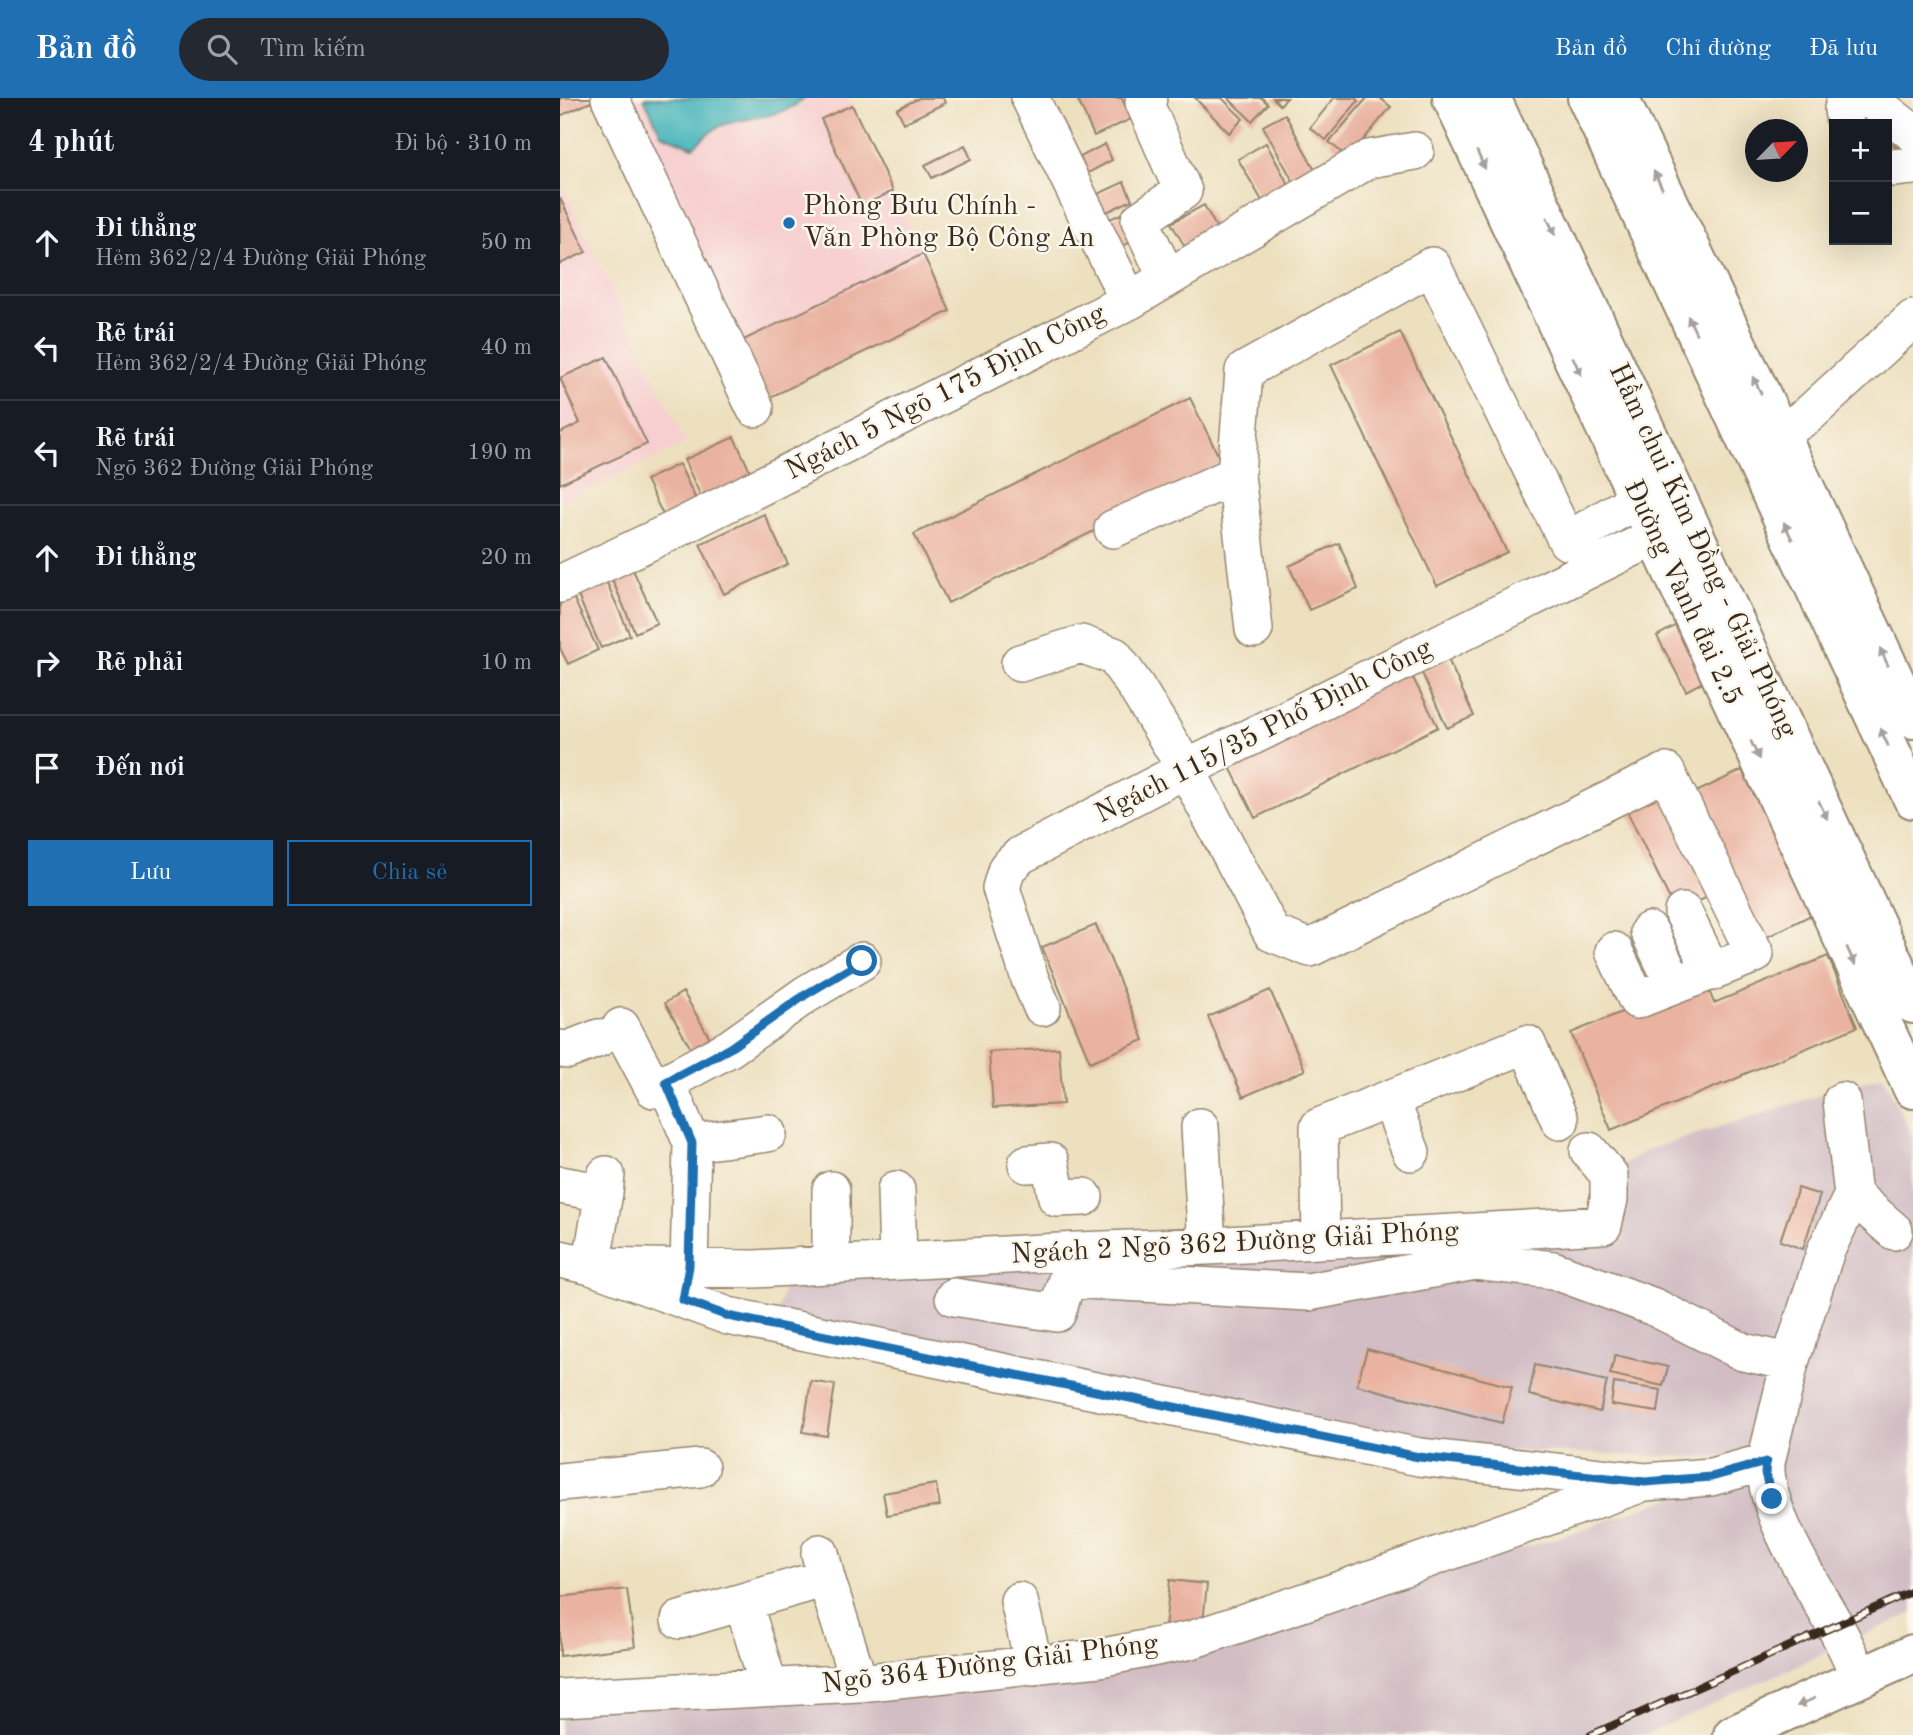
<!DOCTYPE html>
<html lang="vi">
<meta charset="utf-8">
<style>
body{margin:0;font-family:"Old Standard TT",serif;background:#242831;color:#f1f3f6}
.controls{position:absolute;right:21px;top:21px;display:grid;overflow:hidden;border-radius:0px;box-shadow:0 7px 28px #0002}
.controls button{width:63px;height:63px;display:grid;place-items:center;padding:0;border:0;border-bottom:2px solid #363941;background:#171b24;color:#f1f3f6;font:35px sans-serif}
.compass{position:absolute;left:1185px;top:21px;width:63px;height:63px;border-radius:50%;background:#171b24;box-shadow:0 7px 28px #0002;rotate:65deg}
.stop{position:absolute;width:21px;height:21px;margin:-16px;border:5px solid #1f6fb2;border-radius:50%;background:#fff}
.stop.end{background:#1f6fb2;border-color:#fff;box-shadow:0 2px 7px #0008}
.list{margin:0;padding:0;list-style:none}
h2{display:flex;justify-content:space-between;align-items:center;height:91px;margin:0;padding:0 28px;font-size:30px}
h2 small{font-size:23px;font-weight:400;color:#9ea1a6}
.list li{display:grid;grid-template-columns:46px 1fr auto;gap:21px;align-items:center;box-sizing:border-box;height:105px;padding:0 28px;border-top:2px solid #363941}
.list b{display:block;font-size:26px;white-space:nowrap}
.list p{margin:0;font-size:23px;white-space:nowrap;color:#9ea1a6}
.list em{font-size:23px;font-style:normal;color:#9ea1a6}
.actions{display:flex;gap:14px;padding:21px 28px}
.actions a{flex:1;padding:16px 0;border:2px solid #1f6fb2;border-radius:0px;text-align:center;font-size:24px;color:#1f6fb2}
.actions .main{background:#1f6fb2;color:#fff}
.icon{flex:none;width:38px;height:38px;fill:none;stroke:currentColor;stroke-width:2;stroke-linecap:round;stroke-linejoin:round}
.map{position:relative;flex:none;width:1353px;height:1637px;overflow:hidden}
header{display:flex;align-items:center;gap:42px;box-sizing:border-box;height:98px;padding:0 35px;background:#1f6fb2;color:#fff}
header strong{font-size:33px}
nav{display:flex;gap:38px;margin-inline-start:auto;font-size:24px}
.search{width:490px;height:63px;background:#242831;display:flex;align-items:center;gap:18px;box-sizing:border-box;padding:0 24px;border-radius:38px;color:#9ea1a6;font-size:26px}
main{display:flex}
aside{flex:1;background:#171b24}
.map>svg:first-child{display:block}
.built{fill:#f7cfd0}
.industrial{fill:#d2bdc5}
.water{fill:#44b4ba;stroke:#406f6c;stroke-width:2}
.building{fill:#eab2a0}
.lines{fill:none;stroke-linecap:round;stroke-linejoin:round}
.minor-casing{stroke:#94856e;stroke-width:40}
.major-casing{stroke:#94856e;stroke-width:42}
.minor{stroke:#fff;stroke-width:37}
.major{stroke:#fff;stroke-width:38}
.rail-casing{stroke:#3b2a1e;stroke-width:8}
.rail{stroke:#fbf7ec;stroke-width:5;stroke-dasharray:16;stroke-linecap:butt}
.oneway{fill:#a79f9a}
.route{stroke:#1f6fb2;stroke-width:9}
.poi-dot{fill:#1f6fb2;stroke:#fbf7ec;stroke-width:2.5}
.labels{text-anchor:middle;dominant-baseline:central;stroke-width:5;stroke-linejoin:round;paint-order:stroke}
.poi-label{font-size:28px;fill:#3b2a1e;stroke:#fbf7ec;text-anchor:start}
.street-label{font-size:28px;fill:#3b2a1e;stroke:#fbf7ec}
</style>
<header>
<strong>Bản đồ</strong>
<div class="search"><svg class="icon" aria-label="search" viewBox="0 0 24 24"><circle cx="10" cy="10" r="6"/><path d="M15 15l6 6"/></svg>Tìm kiếm</div>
<nav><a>Bản đồ</a><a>Chỉ đường</a><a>Đã lưu</a></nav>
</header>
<main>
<aside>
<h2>4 phút<small>Đi bộ · 310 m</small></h2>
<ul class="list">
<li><svg class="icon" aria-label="ahead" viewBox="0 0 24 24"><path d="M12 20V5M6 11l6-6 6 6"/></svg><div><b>Đi thẳng</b><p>Hẻm 362/2/4 Đường Giải Phóng</p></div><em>50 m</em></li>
<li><svg class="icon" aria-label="left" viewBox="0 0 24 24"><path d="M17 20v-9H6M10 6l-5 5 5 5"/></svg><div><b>Rẽ trái</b><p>Hẻm 362/2/4 Đường Giải Phóng</p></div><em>40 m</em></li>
<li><svg class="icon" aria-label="left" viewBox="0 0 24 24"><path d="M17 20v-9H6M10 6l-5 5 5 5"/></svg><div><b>Rẽ trái</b><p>Ngõ 362 Đường Giải Phóng</p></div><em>190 m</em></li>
<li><svg class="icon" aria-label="ahead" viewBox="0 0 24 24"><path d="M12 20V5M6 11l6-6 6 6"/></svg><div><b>Đi thẳng</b></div><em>20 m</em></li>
<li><svg class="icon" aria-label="right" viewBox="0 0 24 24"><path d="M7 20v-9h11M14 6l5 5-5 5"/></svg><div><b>Rẽ phải</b></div><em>10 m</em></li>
<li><svg class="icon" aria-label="arrive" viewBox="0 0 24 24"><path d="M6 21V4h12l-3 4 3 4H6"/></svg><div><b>Đến nơi</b></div></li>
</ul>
<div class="actions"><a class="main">Lưu</a><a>Chia sẻ</a></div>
</aside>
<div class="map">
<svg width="1353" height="1637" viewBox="0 0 1353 1637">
<rect width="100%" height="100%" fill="#fbf7ec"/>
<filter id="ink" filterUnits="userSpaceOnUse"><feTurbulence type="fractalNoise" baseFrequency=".0143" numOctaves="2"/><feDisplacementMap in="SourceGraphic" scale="14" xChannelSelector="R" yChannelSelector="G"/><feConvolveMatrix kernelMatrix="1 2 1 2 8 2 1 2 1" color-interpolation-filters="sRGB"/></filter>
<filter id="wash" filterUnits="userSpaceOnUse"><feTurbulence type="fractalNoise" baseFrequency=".00686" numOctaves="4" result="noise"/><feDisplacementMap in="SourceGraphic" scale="28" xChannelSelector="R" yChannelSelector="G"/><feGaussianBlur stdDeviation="1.57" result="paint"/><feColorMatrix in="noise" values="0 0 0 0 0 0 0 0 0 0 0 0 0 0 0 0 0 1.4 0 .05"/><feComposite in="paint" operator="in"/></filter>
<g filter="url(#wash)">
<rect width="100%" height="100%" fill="#ede0bf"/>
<path class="built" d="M50,0h238l102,213 -194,93z
M0,83l126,262 -126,60z"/>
<path class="industrial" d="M1323,977l30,64v474l-269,122h-1084v-29l645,-62 372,-112 160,-59 -4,-16 -81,-1 -229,-9 -647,-128 12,-49 819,-42 15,-63 25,-15z"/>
<path class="water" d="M84,0h160c-22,22 -57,17 -84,28 -9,4 -18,14 -27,21l-32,-13z"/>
<g id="blocks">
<path class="building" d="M0,0h40l-40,18z
M359,0h24l2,5 -41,20 -7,-14z
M517,0h45l9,21 -37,17z
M635,0h27l21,21 -14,14z
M668,0h34l6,6 -16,17z
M713,0h14l-7,7z
M774,0h21l3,3 -32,39 -16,-12z
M807,0h13l11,9 -43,51 -19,-16z
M292,7l41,86 -31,15 -41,-87z
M725,16l32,60 -22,11 -32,-59z
M1327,42l12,9 -12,16z
M706,45l26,48 -27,15 -27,-47z
M545,46l7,16 -35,19 -8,-16z
M405,47l6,14 -39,19 -7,-13z
M564,84l8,18 -38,18 -9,-18z
M0,100l26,54 -26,12z
M644,107l16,29 -32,18 -17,-29z
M561,116l12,27 -21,10 -12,-28z
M363,156l27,57 -194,93 -27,-57z
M840,234l107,220 -70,34 -106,-221z
M46,259l41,87 -87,40v-51l20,-10 -20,-45z
M630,300l34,69 -276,136 -34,-69z
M174,339l22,47 -50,23 -22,-47z
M119,366l22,46 -33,15 -22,-45z
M204,416l24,50 -64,30 -24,-50z
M779,445l19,46 -49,21 -20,-44z
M70,465l27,60 -22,10 -26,-61z
M44,478l26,59 -29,13 -26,-59z
M12,497l26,55 -30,14 -8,-16v-47z
M1120,525l30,55 -24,13 -29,-55z
M888,561l26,57 -27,12 -26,-57z
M849,572l29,57 -183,91 -28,-57z
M1182,672l71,144 -52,26 -71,-145z
M1105,690l51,105 -40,19 -51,-105z
M536,827l48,115 -54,22 -48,-115z
M1268,858l29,71 -115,48v1l-18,8h-2l-111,46 -40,-97 133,-55 10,25z
M710,892l35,80 -62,27 -35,-80z
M123,894l34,58 -19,11 -33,-58z
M499,950l4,56 -70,4 -4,-56z
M1238,1090l22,7 -17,54 -23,-8z
M807,1251l145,38 -10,36 -145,-38z
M1055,1257l53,12 -5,19 -53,-12z
M975,1267l72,16 -7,31 -71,-17z
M251,1283l24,4 -8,51 -24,-4z
M1054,1285l47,7 -3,22 -47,-7z
M376,1386l4,22 -53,9 -4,-22z
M610,1482l37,4 -5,48 -37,-3z
M67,1491l8,58 -75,9v-59z"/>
</g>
</g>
<g filter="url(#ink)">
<use href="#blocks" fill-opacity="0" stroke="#94856e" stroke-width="2"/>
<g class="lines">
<g class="minor-casing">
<path id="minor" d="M50,0l145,310
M470,0l99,203
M588,0l-4,4 39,89 -43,29 27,58
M1308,0l45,35
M1285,26l-2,-15 4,-11
M1332,70l21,-2
M1220,336l28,-19 105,-96
M553,431l123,-54
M0,486l114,-54 455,-229 240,-142 46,-8
M694,531l-18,-154 8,-104 188,-105 135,275 71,-42
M460,565l61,-19 33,12 22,31 50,82 86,164 38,15 356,-176 89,182c-39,16 -79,30 -118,46l-23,-49
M1123,814l29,60
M1089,833l25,53
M482,909l-12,-28 -29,-91 6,-20 14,-13 165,-86 470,-233
M61,929l33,62 76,-41 75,-53 57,-34
M0,951l8,1 31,-12
M106,984l26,61 -3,124 -4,22
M830,1001l21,53
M1282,1003l11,94 41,36
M640,1029l7,119
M132,1045l76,-10
M467,1066l23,-2 7,36 27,-1
M46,1077l-2,18 -13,73 164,3 323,-18 129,-5 396,-21 6,-26v-24l-20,-24
M0,1087l44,8
M271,1092v74
M336,1092l2,71
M761,1142l-2,-113 208,-83 33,77
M0,1161l31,7 137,50 691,141 226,25 66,-5 55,-15c-3,47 45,121 68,162 10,18 18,35 26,54
M394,1199l103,16 10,-34 241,13 167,-31 78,9 101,37 89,45 47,10
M1206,1364l24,-100 36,-112 27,-55
M0,1384l140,-14
M260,1455l6,25 33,105
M459,1503l15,65
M183,1504l26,85
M120,1522l146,-42
M0,1600l299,-15 240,-25 92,-18 132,-44 314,-111"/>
</g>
<g class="major-casing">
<path id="major" d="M892,0l461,991
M931,0l422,906
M1027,0l326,701
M1059,0l161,336 133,285
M1173,1637l180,-81"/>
</g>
<use href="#minor" class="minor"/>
<use href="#major" class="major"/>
<g class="rail-casing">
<path id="rail" d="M1031,1637l322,-144"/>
</g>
<use href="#rail" class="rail"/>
</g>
<defs><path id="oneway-solid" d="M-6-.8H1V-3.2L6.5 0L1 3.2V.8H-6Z" transform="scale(1.75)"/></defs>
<g class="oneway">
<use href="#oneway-solid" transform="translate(921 62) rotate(65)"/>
<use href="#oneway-solid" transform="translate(1098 82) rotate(-116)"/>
<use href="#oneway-solid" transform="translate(991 128) rotate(65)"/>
<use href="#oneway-solid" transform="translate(1132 227) rotate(-115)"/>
<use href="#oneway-solid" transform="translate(1017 268) rotate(65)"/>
<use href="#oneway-solid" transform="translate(1197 287) rotate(-116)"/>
<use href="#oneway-solid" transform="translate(1228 433) rotate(-115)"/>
<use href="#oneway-solid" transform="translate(1324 559) rotate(-115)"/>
<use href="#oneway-solid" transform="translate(1324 639) rotate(-115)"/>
<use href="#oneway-solid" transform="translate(1195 652) rotate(65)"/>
<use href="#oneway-solid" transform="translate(1263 712) rotate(65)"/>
<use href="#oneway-solid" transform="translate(1291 858) rotate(65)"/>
<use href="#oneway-solid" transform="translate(1246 1604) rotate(156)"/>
</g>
</g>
<g class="lines" filter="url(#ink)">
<path class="route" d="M302,863l-57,34 -75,53 -64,34 26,61 -3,123 -6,34 45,16 691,141 226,25 66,-5 55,-15 -1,11 7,26"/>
</g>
<circle class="poi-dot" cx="229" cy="125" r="7"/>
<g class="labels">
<g class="poi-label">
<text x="243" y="109">Phòng Bưu Chính -<tspan x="243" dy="32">Văn Phòng Bộ Công An</tspan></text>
</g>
<g class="street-label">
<text transform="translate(386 295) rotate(-27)">Ngách 5 Ngõ 175 Định Công</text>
<text transform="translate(1142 453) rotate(65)">Hầm chui Kim Đồng - Giải Phóng</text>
<text transform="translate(1122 495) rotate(65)">Đường Vành đai 2.5</text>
<text transform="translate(704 634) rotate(-27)">Ngách 115/35 Phố Định Công</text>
<text transform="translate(675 1146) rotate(-3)">Ngách 2 Ngõ 362 Đường Giải Phóng</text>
<text transform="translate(430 1567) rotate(-7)">Ngõ 364 Đường Giải Phóng</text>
</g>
</g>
</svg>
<div class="controls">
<button>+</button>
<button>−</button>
</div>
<svg class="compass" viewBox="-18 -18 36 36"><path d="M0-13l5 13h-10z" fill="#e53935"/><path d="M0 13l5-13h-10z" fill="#9ea1a6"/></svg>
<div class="stop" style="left:302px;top:863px"></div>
<div class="stop end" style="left:1212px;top:1401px"></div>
</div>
</main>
